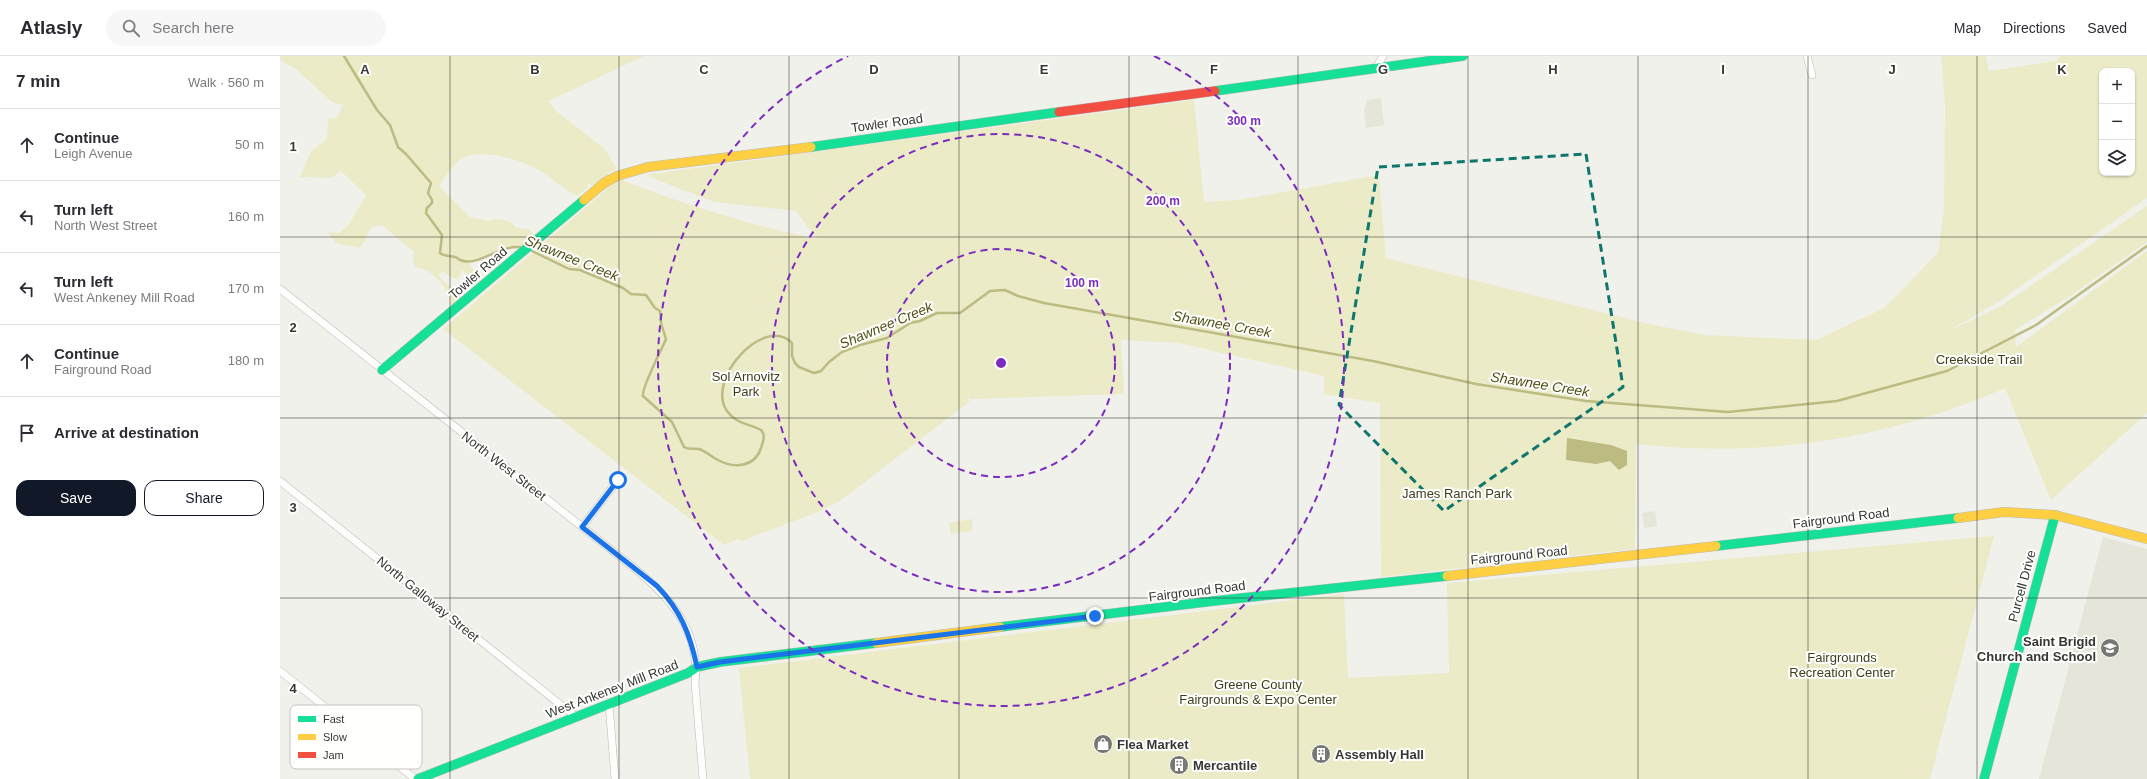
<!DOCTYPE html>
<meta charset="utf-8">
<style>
body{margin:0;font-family:Arial,sans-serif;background:#f7f7f7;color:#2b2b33}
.controls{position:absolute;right:12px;top:12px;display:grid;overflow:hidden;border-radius:8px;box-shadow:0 1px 3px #0004}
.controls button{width:36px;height:36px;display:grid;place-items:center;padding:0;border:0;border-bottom:1px solid #e1e1e2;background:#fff;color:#2b2b33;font:20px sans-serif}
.stop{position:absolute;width:12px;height:12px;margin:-9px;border:3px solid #1a73e8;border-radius:50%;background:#fff}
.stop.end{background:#1a73e8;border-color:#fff;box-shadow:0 1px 4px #0008}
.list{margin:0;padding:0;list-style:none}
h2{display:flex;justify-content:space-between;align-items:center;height:52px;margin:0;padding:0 16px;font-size:17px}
h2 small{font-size:13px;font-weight:400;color:#7c7c81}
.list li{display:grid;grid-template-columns:26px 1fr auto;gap:12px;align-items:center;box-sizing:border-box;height:72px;padding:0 16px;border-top:1px solid #e1e1e2}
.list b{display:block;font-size:15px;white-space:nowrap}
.list p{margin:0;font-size:13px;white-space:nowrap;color:#7c7c81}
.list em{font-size:13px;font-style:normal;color:#7c7c81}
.actions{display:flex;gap:8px;padding:12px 16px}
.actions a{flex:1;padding:9px 0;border:1px solid #111827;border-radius:12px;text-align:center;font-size:14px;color:#111827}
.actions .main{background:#111827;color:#fff}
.icon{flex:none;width:22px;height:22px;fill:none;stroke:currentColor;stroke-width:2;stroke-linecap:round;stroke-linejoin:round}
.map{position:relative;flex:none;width:1867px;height:723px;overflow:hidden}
header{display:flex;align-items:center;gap:24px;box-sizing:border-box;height:56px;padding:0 20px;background:#fff;border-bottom:1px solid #e1e1e2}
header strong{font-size:19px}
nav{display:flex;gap:22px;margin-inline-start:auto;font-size:14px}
.search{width:280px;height:36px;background:#f7f7f7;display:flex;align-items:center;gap:10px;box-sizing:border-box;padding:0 14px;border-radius:22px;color:#7c7c81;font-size:15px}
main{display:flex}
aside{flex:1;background:#fff}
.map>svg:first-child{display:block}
.built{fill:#e5e5d9}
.green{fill:#ebebc7;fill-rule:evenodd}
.water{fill:#bcbb82}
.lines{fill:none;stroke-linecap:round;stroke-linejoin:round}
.stream{stroke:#bcbb82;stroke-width:2.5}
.street-casing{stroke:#babab6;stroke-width:8}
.fast-casing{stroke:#babab6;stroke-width:10}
.slow-casing{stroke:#babab6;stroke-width:10}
.jam-casing{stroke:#babab6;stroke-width:10}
.street{stroke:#fdfdfc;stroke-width:7}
.fast{stroke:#16e098;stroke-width:9}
.slow{stroke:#ffcf43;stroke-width:9}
.jam{stroke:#f24e42;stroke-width:9}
.route{stroke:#1a73e8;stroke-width:5}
.marked{fill:none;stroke:#0f766e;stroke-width:3;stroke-dasharray:8 5;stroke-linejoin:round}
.grid{fill:none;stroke:#363733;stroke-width:1;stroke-opacity:0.55}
.ring{fill:none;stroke:#7b2cbf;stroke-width:2;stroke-dasharray:7 5}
.labels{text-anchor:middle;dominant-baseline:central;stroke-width:4;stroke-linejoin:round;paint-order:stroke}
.street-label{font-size:13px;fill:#363733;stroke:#fffffe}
.park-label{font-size:13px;fill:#3f3e1b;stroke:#fffffe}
.poi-label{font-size:13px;font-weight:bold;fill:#363733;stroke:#fffffe;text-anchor:start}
.water-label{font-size:14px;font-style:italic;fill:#535116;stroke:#fffffe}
.key{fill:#fffffe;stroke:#c3c3c1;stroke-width:1}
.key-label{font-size:11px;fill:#363733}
.grid-label{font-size:13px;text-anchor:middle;font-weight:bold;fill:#363733;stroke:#fffffe;stroke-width:4;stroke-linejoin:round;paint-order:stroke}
.centre{fill:#7b2cbf;stroke:#fffffe;stroke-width:2}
.ring-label{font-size:12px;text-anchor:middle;font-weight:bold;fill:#7b2cbf;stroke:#fffffe;stroke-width:4;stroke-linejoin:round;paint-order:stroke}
</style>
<header>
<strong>Atlasly</strong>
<div class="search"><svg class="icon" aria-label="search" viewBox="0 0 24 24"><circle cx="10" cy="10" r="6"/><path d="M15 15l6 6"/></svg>Search here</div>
<nav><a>Map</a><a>Directions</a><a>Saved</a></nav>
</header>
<main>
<aside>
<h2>7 min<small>Walk · 560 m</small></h2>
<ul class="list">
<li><svg class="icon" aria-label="ahead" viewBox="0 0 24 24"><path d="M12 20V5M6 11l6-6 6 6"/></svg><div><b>Continue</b><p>Leigh Avenue</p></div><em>50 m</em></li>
<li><svg class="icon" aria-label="left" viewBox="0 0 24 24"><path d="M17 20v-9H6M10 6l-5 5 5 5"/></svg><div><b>Turn left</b><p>North West Street</p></div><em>160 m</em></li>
<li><svg class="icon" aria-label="left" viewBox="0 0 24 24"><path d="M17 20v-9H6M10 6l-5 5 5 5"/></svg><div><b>Turn left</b><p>West Ankeney Mill Road</p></div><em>170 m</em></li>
<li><svg class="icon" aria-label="ahead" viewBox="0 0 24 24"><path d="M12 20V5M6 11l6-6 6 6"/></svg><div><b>Continue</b><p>Fairground Road</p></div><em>180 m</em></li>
<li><svg class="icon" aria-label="arrive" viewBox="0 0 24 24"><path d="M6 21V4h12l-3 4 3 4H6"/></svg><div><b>Arrive at destination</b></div></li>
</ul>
<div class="actions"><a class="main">Save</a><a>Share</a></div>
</aside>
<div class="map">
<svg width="1867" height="723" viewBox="0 0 1867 723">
<rect width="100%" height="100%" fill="#f1f1eb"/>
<path class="built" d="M1101,42l3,27 -18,3 -2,-17 3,-11z
M1375,455l2,15 -13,2 -2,-15z
M1823,481l44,12v230h-108z"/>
<path class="green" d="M0,0h364l-95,45 7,10 48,37 13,21 -10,5c69,28 138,50 210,65l-21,-28 -82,-9 -69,-27 549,-75 10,102 35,-2 140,-25 7,83 263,66 56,11 111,5 68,-32 54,-55 6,-44 1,-105 -4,-48h45l3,15 67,-10 4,-5h87v142l-149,104 -53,31 56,-27 146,-100v36l-80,56 -52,32 1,17 131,-96v162l-96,87 -46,-112c-118,52 -241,70 -369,56l-1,105 -254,28 -1,-174 -56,-9v-18l-145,-33 -58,-3 3,54 -154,5 -2,-12 1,15 -129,99 -20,10 -78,30 -4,-2 -14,6 -281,-216 162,-138 -18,-8 1,4 -11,9c-13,-7 -23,-16 -35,-24 -19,-12 -62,-26 -82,-12 -8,6 -15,17 -21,26l31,31 19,4 9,-2 11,2 8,7 11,1 6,5 -14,13h-11l-38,14 -1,5 13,12 -5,5 -16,-13 -4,9 -9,-3 -5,-4 -6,2c4,8 17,15 24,23l-11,9c-2,-5 -1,-8 -3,-12 -5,-12 -18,-25 -31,-26l-4,-5 1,-11 -32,-27 -12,3 -5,13 -5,7 -24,-5 -8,-11 11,1 9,-7 18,-31 -25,-24 -10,7 -31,-1 11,-26 16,-12 1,-20 9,-1 6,-13 -11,-3 -35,-32 -17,-10zM1822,15h30v102h-30z
M692,463l1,12 -22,3 -2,-11z
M1714,480l-64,243h-1180l-11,-111 605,-74 4,84 101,-5 -2,-90z"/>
<path class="water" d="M1287,382l44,7 16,6v14l-8,5 -9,-9 -14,3 -30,-4z"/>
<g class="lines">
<path class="stream" d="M64,0l33,54 13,15 8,22 8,7 25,29 -3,10 4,7v3l-5,5 -1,5 16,22 -2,18c5,4 10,2 15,4 2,0 3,2 5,3 18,8 42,-18 64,-12
M250,194l39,19 11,1 17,7 26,11 8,6 15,1 9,13 5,3 1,12 5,16c-4,10 -25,49 -23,57l29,26 12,25c5,3 9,1 15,2 6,2 13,8 19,11 16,9 37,7 43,-12 2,-6 5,-13 0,-18 -11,-6 -25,-6 -34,-19 -22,-32 38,-97 65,-68v13l3,7 4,4 15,6 7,-2 8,-9 13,-10 18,-7 27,-7 23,-15 10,-2 17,-8h23l30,-22 15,-1 13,6 26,7 329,58 103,23 110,17 142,11 109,-11 110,-30 89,-46 111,-79"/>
<g class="street-casing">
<path id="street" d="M1527,0l5,19
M1096,12l7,-12
M0,233l353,278c37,30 68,64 62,116l8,96
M0,425l296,236
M302,471l36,-47
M0,615l135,108
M329,648l6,75"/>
</g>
<g class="fast-casing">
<path id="fast" d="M935,35l248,-35
M531,91l248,-35
M102,314l202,-170
M1436,490l242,-28
M720,571l214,-26 233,-25
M138,723l270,-106 9,-6 23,-5 156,-19
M1704,723l71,-264"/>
</g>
<g class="slow-casing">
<path id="slow" d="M304,144l20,-17 13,-7 31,-9 163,-20
M1678,462l46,-6 51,3 92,24
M1167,520l269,-30
M596,587l124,-16"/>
</g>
<g class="jam-casing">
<path id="jam" d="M779,56l156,-21"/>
</g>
<use href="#street" class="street"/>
<use href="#fast" class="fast"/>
<use href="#slow" class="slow"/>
<use href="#jam" class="jam"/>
</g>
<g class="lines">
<path class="route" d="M338,424l-36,47 75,59c24,25 33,48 40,81l23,-5 375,-46"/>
</g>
<path class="marked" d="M1306,98l37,233 -179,124 -105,-106 39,-238z"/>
<path class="grid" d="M170,0v723M339,0v723M509,0v723M679,0v723M849,0v723M1018,0v723M1188,0v723M1358,0v723M1528,0v723M1697,0v723M0,181h1867M0,362h1867M0,542h1867"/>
<g class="ring">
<circle cx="721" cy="307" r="114"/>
<circle cx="721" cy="307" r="229"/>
<path d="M874 0A343 343 0 1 1 568 0"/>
</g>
<defs>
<g id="school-disc" transform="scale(1)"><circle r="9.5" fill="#777873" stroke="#fffffe"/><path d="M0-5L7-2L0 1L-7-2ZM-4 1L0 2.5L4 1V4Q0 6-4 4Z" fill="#fff"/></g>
<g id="shop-disc" transform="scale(1)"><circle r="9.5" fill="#777873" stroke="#fffffe"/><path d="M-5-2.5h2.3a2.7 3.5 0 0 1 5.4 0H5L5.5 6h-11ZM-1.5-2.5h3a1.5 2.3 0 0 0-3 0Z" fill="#fff"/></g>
<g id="building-disc" transform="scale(1)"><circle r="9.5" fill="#777873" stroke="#fffffe"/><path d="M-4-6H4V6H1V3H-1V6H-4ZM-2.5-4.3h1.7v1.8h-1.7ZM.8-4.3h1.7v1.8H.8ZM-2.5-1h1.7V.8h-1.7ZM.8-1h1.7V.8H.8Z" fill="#fff"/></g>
</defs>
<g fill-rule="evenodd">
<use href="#school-disc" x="1830" y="592"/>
<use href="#shop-disc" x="823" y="688"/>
<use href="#building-disc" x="1041" y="698"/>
<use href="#building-disc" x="899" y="709"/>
</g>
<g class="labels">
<g class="street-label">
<text transform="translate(607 67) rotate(-8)">Towler Road</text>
<text transform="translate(198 217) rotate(-41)">Towler Road</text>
<text transform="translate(224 410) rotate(38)">North West Street</text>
<text transform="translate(1561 462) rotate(-7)">Fairground Road</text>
<text transform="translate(1239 499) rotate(-6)">Fairground Road</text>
<text transform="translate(1742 530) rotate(-75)">Purcell Drive</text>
<text transform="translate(917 535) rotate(-7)">Fairground Road</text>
<text transform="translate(148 543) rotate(39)">North Galloway Street</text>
<text transform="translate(332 633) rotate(-21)">West Ankeney Mill Road</text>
</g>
<g class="park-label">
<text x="1699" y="303">Creekside Trail</text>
<text x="466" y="320">Sol Arnovitz<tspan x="466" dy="15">Park</tspan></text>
<text x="1177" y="437">James Ranch Park</text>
<text x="1562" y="601">Fairgrounds<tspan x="1562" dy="15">Recreation Center</tspan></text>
<text x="978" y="628">Greene County<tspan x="978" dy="15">Fairgrounds &amp; Expo Center</tspan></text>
</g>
<g class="poi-label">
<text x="1816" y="585" text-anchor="end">Saint Brigid<tspan x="1816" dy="15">Church and School</tspan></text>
<text x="837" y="688">Flea Market</text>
<text x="1055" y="698">Assembly Hall</text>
<text x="913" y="709">Mercantile</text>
</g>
<g class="water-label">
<text transform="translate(292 202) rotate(22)">Shawnee Creek</text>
<text transform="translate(942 268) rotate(10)">Shawnee Creek</text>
<text transform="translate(606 269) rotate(-23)">Shawnee Creek</text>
<text transform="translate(1260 328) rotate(9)">Shawnee Creek</text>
</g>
</g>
<rect x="10" y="649" width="132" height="64" rx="6" class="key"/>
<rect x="18" y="660" width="18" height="6" fill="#16e098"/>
<rect x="18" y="678" width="18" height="6" fill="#ffcf43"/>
<rect x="18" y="696" width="18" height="6" fill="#f24e42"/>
<g class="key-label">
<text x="43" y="667">Fast</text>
<text x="43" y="685">Slow</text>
<text x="43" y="703">Jam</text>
</g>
<g class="grid-label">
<text x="85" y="18">A</text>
<text x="255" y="18">B</text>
<text x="424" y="18">C</text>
<text x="594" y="18">D</text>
<text x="764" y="18">E</text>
<text x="934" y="18">F</text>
<text x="1103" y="18">G</text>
<text x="1273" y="18">H</text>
<text x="1443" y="18">I</text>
<text x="1612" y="18">J</text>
<text x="1782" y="18">K</text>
<text x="13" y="95">1</text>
<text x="13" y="276">2</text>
<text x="13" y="456">3</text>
<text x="13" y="637">4</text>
</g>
<circle cx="721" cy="307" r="6" class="centre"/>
<g class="ring-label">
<text x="964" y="69">300 m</text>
<text x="883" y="149">200 m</text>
<text x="802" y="231">100 m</text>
</g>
</svg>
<div class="controls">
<button>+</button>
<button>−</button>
<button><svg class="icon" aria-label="layers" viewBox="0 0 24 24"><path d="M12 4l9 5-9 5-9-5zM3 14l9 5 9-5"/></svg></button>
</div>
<div class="stop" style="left:338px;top:424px"></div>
<div class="stop end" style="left:815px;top:560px"></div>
</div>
</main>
